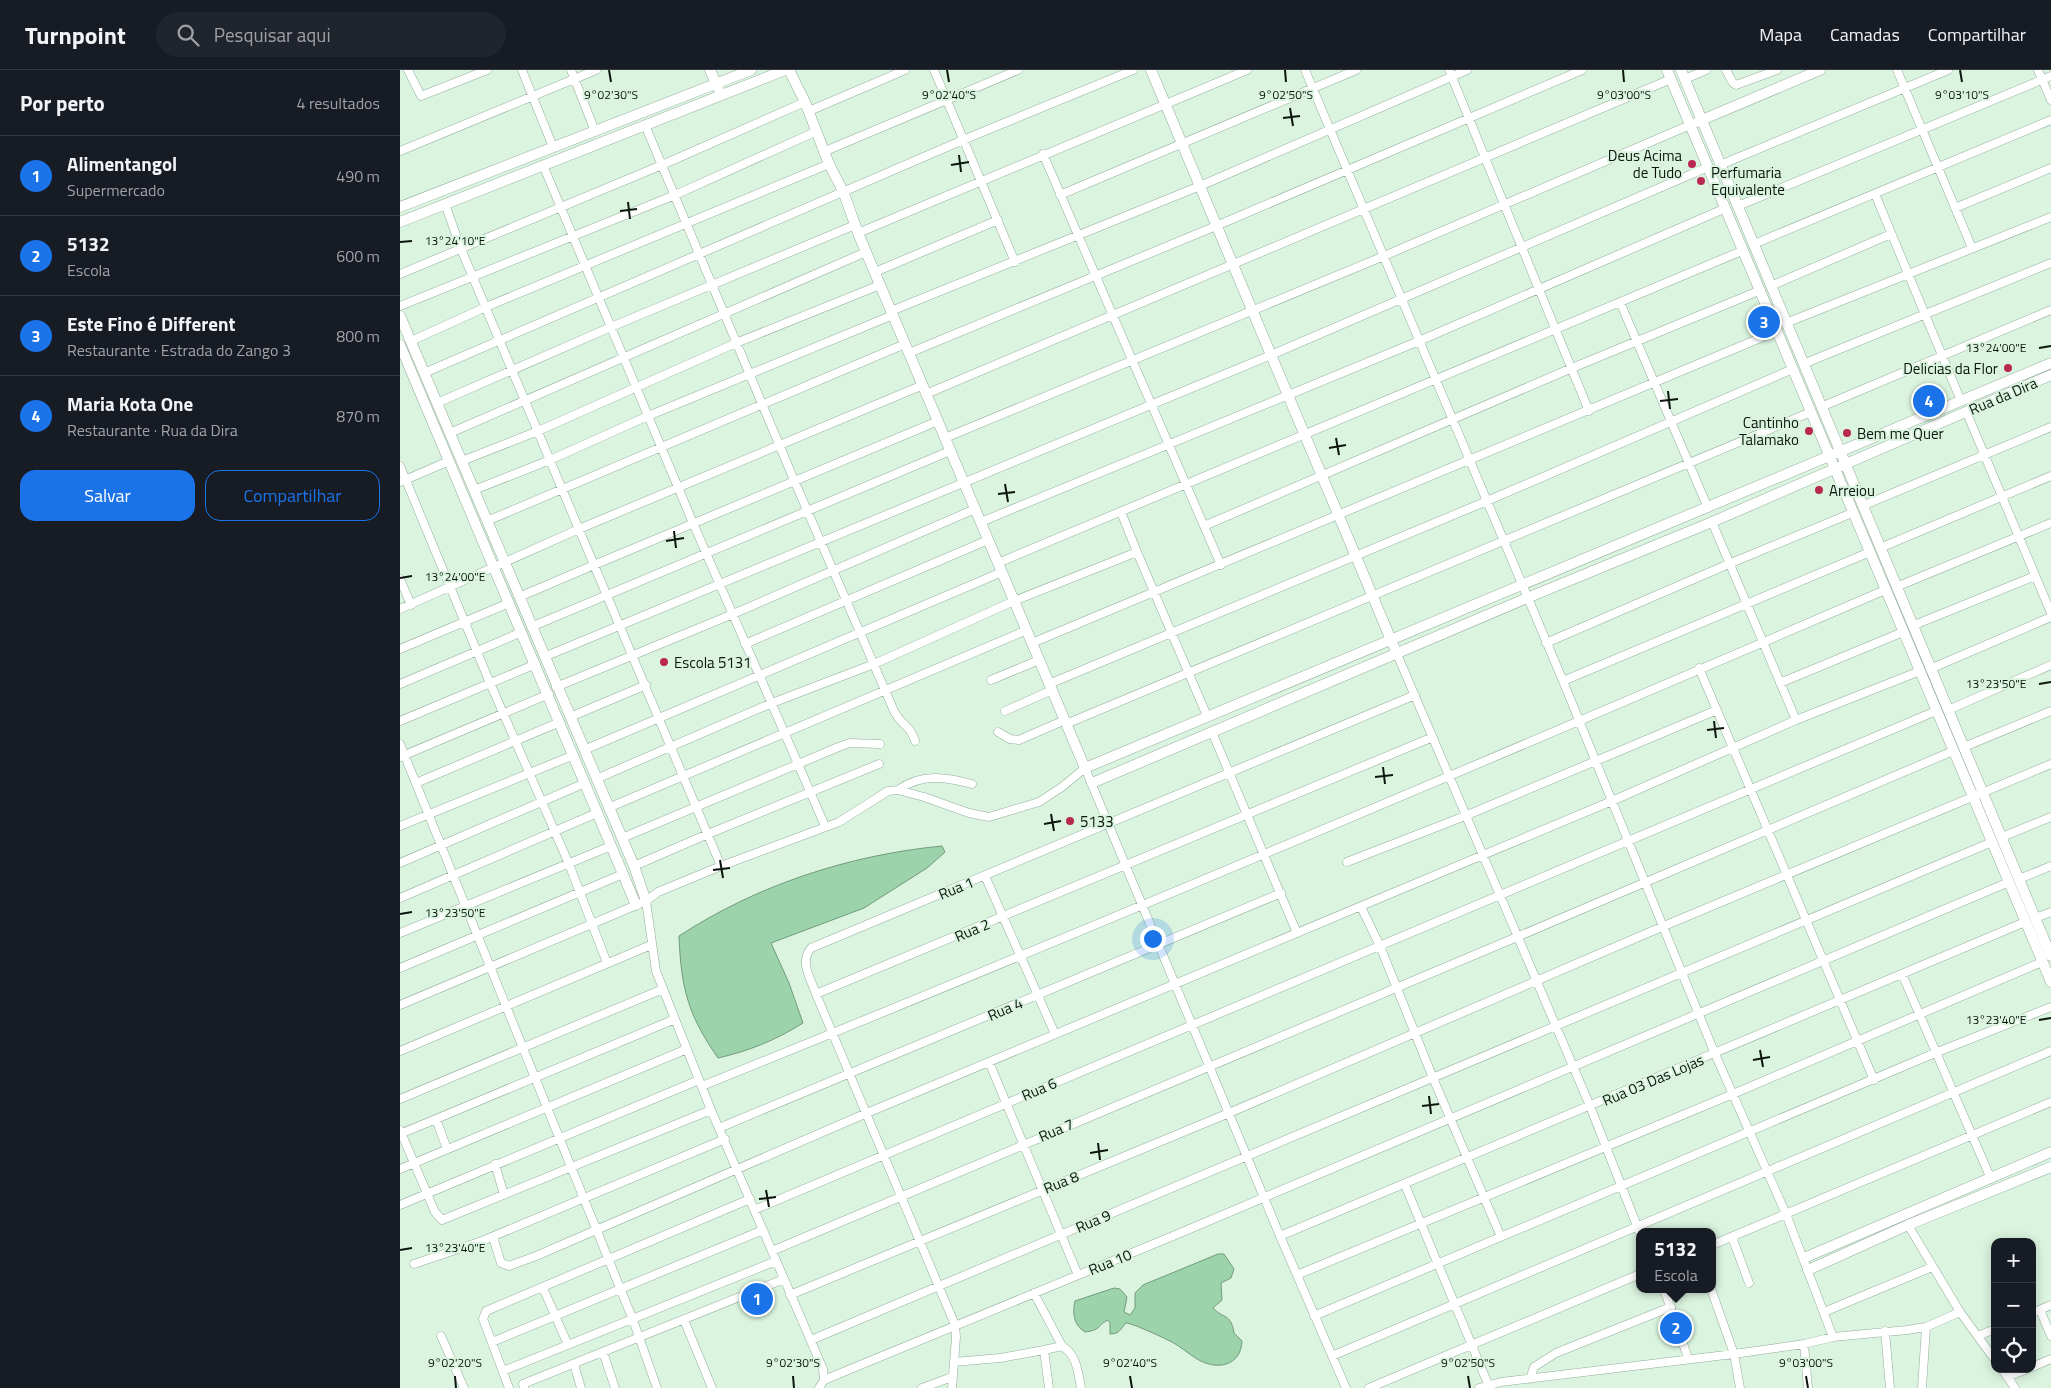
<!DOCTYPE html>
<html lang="pt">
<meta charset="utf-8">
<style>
body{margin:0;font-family:"Titillium Web",sans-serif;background:#20242c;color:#f1f3f6}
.controls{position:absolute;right:15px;bottom:15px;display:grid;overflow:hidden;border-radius:10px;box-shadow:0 2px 12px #0003}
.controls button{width:45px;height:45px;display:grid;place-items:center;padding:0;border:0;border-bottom:1px solid #363941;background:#171b24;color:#f1f3f6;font:25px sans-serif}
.you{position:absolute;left:752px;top:868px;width:18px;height:18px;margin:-12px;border:4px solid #fff;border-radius:50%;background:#1a73e8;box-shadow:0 0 0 8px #1a73e833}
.badge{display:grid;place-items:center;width:32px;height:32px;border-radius:50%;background:#1a73e8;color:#fff;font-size:16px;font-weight:700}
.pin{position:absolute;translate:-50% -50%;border:2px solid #fff;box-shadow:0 1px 5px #0006}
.popup{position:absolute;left:1236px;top:1158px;width:80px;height:65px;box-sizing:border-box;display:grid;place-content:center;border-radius:10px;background:#171b24;filter:drop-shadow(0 1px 4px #0005);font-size:16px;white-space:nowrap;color:#9ea1a6}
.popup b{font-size:19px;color:#f1f3f6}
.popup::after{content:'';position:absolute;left:50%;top:100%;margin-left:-10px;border:10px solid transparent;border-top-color:#171b24}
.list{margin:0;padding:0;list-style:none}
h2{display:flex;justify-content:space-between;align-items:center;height:65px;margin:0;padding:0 20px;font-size:21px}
h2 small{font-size:16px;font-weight:400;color:#9ea1a6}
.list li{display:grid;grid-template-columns:32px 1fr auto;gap:15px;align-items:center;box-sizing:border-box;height:80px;padding:0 20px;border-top:1px solid #363941}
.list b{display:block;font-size:19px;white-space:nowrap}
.list p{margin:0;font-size:16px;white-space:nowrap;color:#9ea1a6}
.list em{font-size:16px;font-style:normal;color:#9ea1a6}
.actions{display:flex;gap:10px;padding:15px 20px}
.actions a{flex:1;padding:11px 0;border:1px solid #1a73e8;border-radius:15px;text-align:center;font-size:18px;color:#1a73e8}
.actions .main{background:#1a73e8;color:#fff}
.icon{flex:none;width:28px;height:28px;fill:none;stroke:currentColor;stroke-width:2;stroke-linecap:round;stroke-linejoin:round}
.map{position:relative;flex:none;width:1651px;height:1318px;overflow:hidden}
header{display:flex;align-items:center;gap:30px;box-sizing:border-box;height:70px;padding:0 25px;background:#171b24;border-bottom:1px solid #363941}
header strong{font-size:24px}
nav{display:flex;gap:28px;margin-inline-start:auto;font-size:18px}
.search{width:350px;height:45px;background:#20242c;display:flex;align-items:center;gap:12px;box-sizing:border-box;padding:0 18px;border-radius:28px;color:#9ea1a6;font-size:19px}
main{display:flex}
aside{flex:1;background:#171b24}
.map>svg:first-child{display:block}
.water{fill:#9dd3aa;stroke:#729a7c}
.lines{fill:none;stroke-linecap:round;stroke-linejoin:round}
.minor-casing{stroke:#94ad9a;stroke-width:9}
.tertiary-casing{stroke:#94ad9a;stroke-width:11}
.minor{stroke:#fff;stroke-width:8}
.tertiary{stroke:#fff;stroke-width:10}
.ticks{fill:none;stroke:#0c160f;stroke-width:2}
.poi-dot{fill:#b82851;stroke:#daf4df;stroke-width:2}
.labels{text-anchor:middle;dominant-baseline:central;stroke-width:4;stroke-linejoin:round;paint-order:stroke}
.poi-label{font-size:15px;fill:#0c160f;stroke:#daf4df;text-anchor:start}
.street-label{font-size:15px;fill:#0c160f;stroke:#daf4df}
.ticks-label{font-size:12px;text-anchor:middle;fill:#0c160f;stroke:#daf4df;stroke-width:4;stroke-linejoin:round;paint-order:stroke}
</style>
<header>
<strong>Turnpoint</strong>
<div class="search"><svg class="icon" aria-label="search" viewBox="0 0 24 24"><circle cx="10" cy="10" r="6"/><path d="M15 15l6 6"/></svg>Pesquisar aqui</div>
<nav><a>Mapa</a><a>Camadas</a><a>Compartilhar</a></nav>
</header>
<main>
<aside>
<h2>Por perto<small>4 resultados</small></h2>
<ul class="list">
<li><span class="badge">1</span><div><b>Alimentangol</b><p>Supermercado</p></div><em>490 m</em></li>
<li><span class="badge">2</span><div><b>5132</b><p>Escola</p></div><em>600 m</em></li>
<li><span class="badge">3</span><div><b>Este Fino é Different</b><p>Restaurante · Estrada do Zango 3</p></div><em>800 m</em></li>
<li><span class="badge">4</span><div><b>Maria Kota One</b><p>Restaurante · Rua da Dira</p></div><em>870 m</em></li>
</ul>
<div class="actions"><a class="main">Salvar</a><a>Compartilhar</a></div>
</aside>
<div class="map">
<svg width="1651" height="1318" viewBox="0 0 1651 1318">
<rect width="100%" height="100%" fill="#daf4df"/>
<path class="water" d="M542,776l3,6 -18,16 -63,40 -93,35 18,40 14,40c-27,17 -54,28 -85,35 -30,-43 -37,-70 -39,-122 78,-51 170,-81 263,-90z
M818,1184h6l10,15 -3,9 -10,5 1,17 -9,8c10,11 18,5 21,25l8,8c-1,25 -25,30 -45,18 -8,-5 -16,-12 -25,-17 -8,-4 -40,-19 -46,-19 -6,6 -6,11 -16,11v-11l-2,-3c-11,5 -6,10 -23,12 -11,-7 -13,-18 -10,-31l39,-13 6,1 7,8 -3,15 6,3 5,-7v-15l8,-8z"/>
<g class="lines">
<g class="minor-casing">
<path id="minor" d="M8,0l13,26 66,-26
M122,0l31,77
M171,0l24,61
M534,0l81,192
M905,0l258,611 152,373 71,160 47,123
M1049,0l140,341
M1326,0l7,13 3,2 41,-15
M1497,0l75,178
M1638,0l13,30
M1285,9l21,-9
M409,41l96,-41
M245,55l149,355 100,231c7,14 17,15 21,30
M0,81l196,-81
M423,82l195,-82
M643,84l161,372
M143,95l150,358 132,303
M1320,95l228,-95
M1475,124l86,207
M660,125l296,-125
M45,134l16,45 133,316 344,-144
M1338,136l313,-130
M1555,138l96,-40
M458,163l389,-163
M1354,174l297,-124
M475,202l123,-52
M0,204l262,-109 143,-63
M1371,216l120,-52
M1220,232l88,206
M0,236l275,-111 140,-63
M491,241l309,-125 267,-116
M1386,253l265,-106
M11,271l75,-34 343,-143
M509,283l307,-127 366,-156
M1403,294l248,-101
M24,303l539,-233 170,-70
M526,324l745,-315
M37,333l174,-76 244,-102
M1421,337l230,-97
M1566,341l85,202
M50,363l416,-181
M545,368l439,-182 306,-131
M62,391l76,-30 198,-88 144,-58
M0,396l90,217 79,181 38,99
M0,412l49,-21
M74,420l76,-30 98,-44 245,-101
M1462,436l189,-79
M721,442l16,40
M87,451l418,-177
M581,452l438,-181 307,-133
M1312,452l84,198
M1480,478l171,-72
M598,493l746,-313
M821,495l-17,-39 368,-158 189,-78
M0,509l11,26
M1496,517l155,-64
M119,527l75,-32 127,301
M0,539l179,-80 344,-144
M1512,556l123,-50
M131,557l419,-176
M632,573l745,-312
M1146,573l185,-80 121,-50
M345,574l243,-104
M0,579l109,-46
M997,584l193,452 49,125
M144,587l727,-302 437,-188
M1299,598l175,412
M1530,599l121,-52
M591,610l48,-20
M1163,611l307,-129
M1380,613l123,-51
M0,614l122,-52
M649,614l438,-183 306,-132
M156,617l177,-73 242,-105
M1548,640l103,-45
M605,641l47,-21
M170,647l76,-32
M0,651l136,-57
M666,654l745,-312
M598,662l12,7 9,1 46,-20
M812,662l85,201
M0,674l233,576 24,68
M1564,677l87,-36
M184,680l418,-178
M0,687l149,-63
M196,709l176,-76 102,-39 140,-63 123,-49 70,164
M16,713l144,-61
M498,720c23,-17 48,-13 74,-6
M208,738l419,-178
M0,756l174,-71
M1602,767l49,-20
M222,768l219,-92 9,-3 30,1
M947,792l118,-46 252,-106
M0,793l185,-80
M234,796l74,-32 171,-70
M585,806l70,158
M1619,809l32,-13
M0,828l197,-85
M246,831l10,70 55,139 112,259 1,11 -5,8
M961,837l19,39 53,132 68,159
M1635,848l16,-6
M0,863l211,-87
M0,898l223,-94
M1502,904l89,205
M416,924l617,-257
M0,935l246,-104 12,-9 63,-26 118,-44 49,-31 10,-1 26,7 45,16 20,4 50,-15 23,-15 23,-19 195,468 66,152
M0,981l251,-106
M589,992l89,213
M302,1016c397,-160 790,-327 1183,-496
M0,1029l263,-110
M36,1049l11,30
M319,1058l562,-235
M0,1060l35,82 7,8 269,-110
M0,1064l275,-115
M95,1094l9,31
M0,1099l287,-120
M1005,1115l83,199
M0,1135l299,-125
M354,1140l1182,-499
M1508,1155l52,87
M880,1166l745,-314
M93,1167l8,26 8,3 27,-10 331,-143 745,-312 184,-81 124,-49
M1332,1167l17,46
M1312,1175l339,-143
M372,1181l745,-314 436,-186
M14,1194l68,-23 243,-102
M897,1205l436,-181 309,-132
M143,1218l25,57
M1264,1219l24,69
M1311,1219l23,65 6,34
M634,1223l28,53c15,9 16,26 19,42
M390,1225l439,-182 435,-187 387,-162
M1640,1240l11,26
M1424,1242l108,-45
M1632,1243l19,-8
M914,1246l621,-263 116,-46
M284,1250l28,68
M1485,1261l5,57
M41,1266l23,52
M1578,1266l17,-7
M411,1270l1181,-498
M92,1272l271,-112
M1404,1274l4,44
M203,1282l12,36
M932,1286l719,-305
M554,1292l46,-4 44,-8
M174,1294l7,24
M1632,1297l19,-8
M1602,1299l13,19
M103,1301l273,-110
M1607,1307l20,-8
M1130,1309l4,-12 22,-14 115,-46
M424,1310l349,-144 836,-354
M109,1318l-26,-69 3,-8 264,-112
M124,1318l-1,-4 261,-105
M522,1318l30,-11
M552,1318l4,-51 -1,-12 -139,-331c-5,-15 -17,-32 -5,-46l604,-253
M649,1318l-5,-38 18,-4
M969,1318l271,-114
M1079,1318l22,-6 233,-28 70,-10 29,-7 74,-7 19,-3 34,-15 35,48
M1522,1318l4,-61"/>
</g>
<g class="tertiary-casing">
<path id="tertiary" d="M310,0l9,20
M389,0l16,32 24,62 14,27 15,42 227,535 966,-405
M751,0l246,584
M1267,0l384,912
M1281,0l370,886
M1297,52l123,-52
M0,137l351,-137
M0,152l385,-152
M0,246l234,550 12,35
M0,275l236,560
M692,713l435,-185 185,-76 339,-147
M1404,1188l247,-106
M1408,1200l100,-45 143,-58"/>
</g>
<use href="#minor" class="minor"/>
<use href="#tertiary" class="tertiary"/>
</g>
<path class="ticks" d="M209,0l2,12M547,0l2,12M885,0l1,12M1223,0l1,12M1560,0l2,12M890,38l3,18M883,48l17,-2M559,85l2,17M551,95l18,-3M228,132l2,17M220,141l17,-2M0,172l12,-1M1639,278l12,-2M1268,321l2,18M1260,331l18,-2M936,368l3,17M929,378l17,-3M605,414l3,18M598,424l17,-2M274,461l2,17M266,471l18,-3M0,508l12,-2M1639,614l12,-2M1314,651l2,17M1307,660l17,-2M983,697l2,17M975,707l18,-2M651,744l3,17M644,754l17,-3M320,790l3,18M313,800l17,-2M0,844l12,-2M1639,950l12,-2M1360,980l3,17M1353,990l17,-3M1029,1026l2,18M1022,1036l17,-2M698,1073l2,17M690,1083l18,-3M366,1120l3,17M359,1129l17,-2M0,1180l12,-2M55,1306l1,12M393,1306l1,12M730,1306l2,12M1068,1306l2,12M1406,1306l2,12"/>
<g class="poi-dot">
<circle cx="1292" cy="94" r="5"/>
<circle cx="1301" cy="111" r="5"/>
<circle cx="1608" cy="298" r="5"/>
<circle cx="1409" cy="361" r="5"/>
<circle cx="1447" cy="363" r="5"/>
<circle cx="1419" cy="420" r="5"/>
<circle cx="264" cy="592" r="5"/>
<circle cx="670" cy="751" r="5"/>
</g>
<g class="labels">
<g class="poi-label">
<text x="1282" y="85" text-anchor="end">Deus Acima<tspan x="1282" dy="17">de Tudo</tspan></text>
<text x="1311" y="102">Perfumaria<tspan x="1311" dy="17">Equivalente</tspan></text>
<text x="1598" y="298" text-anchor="end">Delicias da Flor</text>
<text x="1399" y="352" text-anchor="end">Cantinho<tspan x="1399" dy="17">Talamako</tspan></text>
<text x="1457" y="363">Bem me Quer</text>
<text x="1429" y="420">Arreiou</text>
<text x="274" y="592">Escola 5131</text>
<text x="680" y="751">5133</text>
</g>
<g class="street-label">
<text transform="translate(1603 326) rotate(-23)">Rua da Dira</text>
<text transform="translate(556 818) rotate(-22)">Rua 1</text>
<text transform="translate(572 860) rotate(-23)">Rua 2</text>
<text transform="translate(605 939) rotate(-23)">Rua 4</text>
<text transform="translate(1253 1010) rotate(-23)">Rua 03 Das Lojas</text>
<text transform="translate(639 1019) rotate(-23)">Rua 6</text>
<text transform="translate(656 1060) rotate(-23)">Rua 7</text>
<text transform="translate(661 1112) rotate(-22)">Rua 8</text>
<text transform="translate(693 1151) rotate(-23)">Rua 9</text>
<text transform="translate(710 1192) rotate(-22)">Rua 10</text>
</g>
</g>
<g class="ticks-label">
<text x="211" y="29">9°02'30"S</text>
<text x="549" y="29">9°02'40"S</text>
<text x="886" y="29">9°02'50"S</text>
<text x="1224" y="29">9°03'00"S</text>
<text x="1562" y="29">9°03'10"S</text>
<text x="55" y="175">13°24'10"E</text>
<text x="1596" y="282">13°24'00"E</text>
<text x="55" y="511">13°24'00"E</text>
<text x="1596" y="618">13°23'50"E</text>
<text x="55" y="847">13°23'50"E</text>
<text x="1596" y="954">13°23'40"E</text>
<text x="55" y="1182">13°23'40"E</text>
<text x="55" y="1297">9°02'20"S</text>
<text x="393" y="1297">9°02'30"S</text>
<text x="730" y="1297">9°02'40"S</text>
<text x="1068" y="1297">9°02'50"S</text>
<text x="1406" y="1297">9°03'00"S</text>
</g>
</svg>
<div class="controls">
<button>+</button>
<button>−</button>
<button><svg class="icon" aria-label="locate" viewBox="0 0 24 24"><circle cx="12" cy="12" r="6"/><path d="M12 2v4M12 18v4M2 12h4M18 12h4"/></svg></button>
</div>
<div class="you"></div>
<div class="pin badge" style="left:357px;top:1229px">1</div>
<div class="pin badge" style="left:1276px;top:1258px">2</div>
<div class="popup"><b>5132</b>Escola</div>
<div class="pin badge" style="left:1364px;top:252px">3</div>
<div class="pin badge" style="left:1529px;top:331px">4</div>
</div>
</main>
